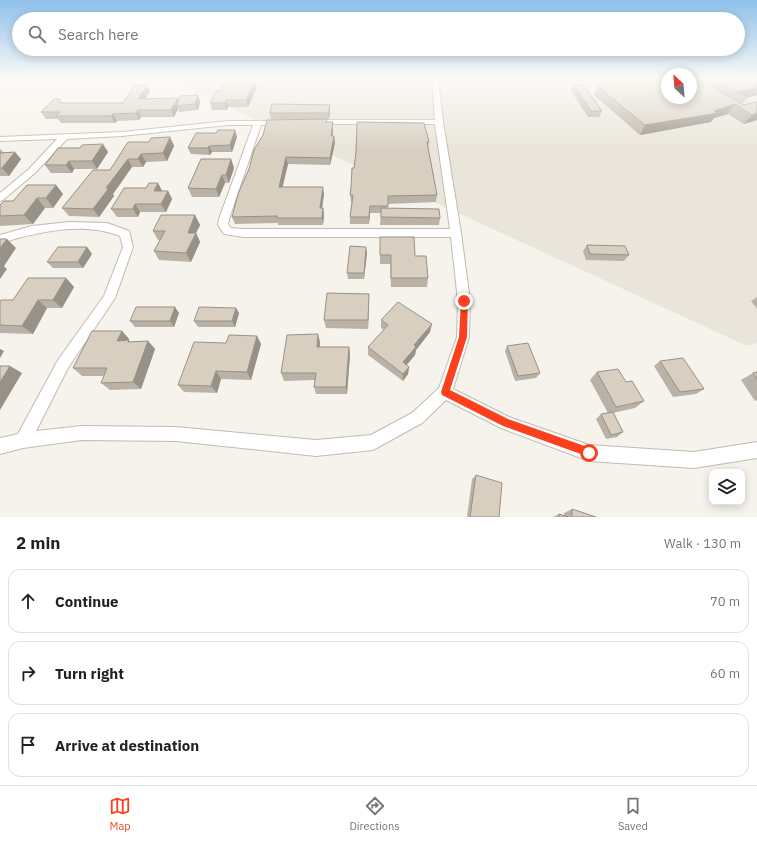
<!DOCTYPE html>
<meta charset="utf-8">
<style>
body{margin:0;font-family:"IBM Plex Sans",sans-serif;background:#f6f6f6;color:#202124}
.controls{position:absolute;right:12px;bottom:12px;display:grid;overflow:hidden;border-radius:8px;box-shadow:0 2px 10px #0003}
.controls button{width:36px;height:36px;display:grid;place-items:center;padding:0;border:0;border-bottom:1px solid #e0e0e0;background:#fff;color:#202124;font:20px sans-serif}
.compass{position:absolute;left:661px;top:68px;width:36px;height:36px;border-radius:50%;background:#fff;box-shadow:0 2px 10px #0003;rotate:334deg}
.stop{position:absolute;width:12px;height:12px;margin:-9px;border:3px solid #fc3f1d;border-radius:50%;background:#fff}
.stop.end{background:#fc3f1d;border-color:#fff;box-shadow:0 1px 4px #0008}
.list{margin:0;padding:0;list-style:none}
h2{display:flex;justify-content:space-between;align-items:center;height:52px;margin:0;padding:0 16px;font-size:17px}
h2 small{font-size:13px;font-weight:400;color:#757577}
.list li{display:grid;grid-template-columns:26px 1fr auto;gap:12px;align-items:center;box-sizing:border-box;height:64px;margin:0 8px 8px;padding:0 8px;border:1px solid #e0e0e0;border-radius:12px}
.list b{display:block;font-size:15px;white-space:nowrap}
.list em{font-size:13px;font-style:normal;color:#757577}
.icon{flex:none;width:22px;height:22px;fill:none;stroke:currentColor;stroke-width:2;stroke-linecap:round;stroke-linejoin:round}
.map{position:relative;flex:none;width:757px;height:517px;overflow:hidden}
.search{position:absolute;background:#fff;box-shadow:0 2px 10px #0003;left:12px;right:12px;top:12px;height:44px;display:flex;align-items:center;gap:10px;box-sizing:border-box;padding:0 14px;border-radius:22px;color:#757577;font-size:15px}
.sheet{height:268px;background:#fff}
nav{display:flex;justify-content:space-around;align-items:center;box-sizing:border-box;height:56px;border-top:1px solid #e0e0e0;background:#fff;font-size:11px;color:#757577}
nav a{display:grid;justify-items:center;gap:2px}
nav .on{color:#fc3f1d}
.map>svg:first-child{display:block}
.residential{fill:#eae5da}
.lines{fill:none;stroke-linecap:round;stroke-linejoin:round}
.minor-casing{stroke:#c2bbae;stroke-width:2}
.minor{fill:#fff;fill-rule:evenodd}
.wall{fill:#bab2a6}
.shaded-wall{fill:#979187}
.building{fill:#d8cfc1;stroke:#979187}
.route{fill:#fc3f1d}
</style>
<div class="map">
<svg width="757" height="517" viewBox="0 0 757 517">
<rect width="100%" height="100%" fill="#f6f3ec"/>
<path class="residential" d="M167,79h500v19h24l66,-19v264l-10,3z"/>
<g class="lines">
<g class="minor-casing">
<path id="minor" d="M432,79h6l5,43 18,111 9,68 -1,36 -16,52 56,28 80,28 105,7 63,-10v16l-63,10 -105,-7 -88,-33 -55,-28 -24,23 -49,27 -57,6 -140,-15 -94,-1 -59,8 -23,6v-16l18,-4 40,-74 46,-64 19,-49 -3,-11c-37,-15 -82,-4 -120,7v-8l32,-9 37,-4 38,1 22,8 4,16 -18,51 -47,70 -32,63 46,-5 94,1 140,13 55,-5 41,-22 27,-25 18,-51 1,-36 -7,-64h-208l-19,-3 -6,-9 1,-6 34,-94h-25l-106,11 -55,3 -32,34 -32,27 -3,1v-8l29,-24 28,-30 -57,2v-4l122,-5 106,-11h53l4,2 -1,2h-23l-32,94 -1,5 3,4 12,1h207l-15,-105h-117l-4,-2 4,-2h117z"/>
</g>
<use href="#minor" class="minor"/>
</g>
<path class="wall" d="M623,79h134v16l-10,3 -5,6 15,16 -13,4 -16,-10 -14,4 -3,4 -71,13 -46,-40 3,-9 30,-4z
M147,85l3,6 -5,8 55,2 -2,9 -19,2 -1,-3 -4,8h-33l-2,3 -22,1 -2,2h-54l-3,-4h-12l-5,-7 22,-9h60z
M573,85l29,26 -3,6h-11l-17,-26z
M257,87l-9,20h-20l-1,3h-15l-2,-7 10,-12z
M330,105v6l-1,8h-58l-1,-6z
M327,119v3h6v14h1l1,7 -5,22 -42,-1 -6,23 42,7 -2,14h1l1,7 -1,10h-45v-2l-43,1 -3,-7 17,-48z
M235,130l2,7 -5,15h-20l-2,3 -19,-1 -3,-6 28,-15z
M170,137l4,9 -7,15 -21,1 -3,5h-11l-19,27 1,2 -15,21 -30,-1 -7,-8 48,-38 39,-28z
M429,142l-1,6 9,47 -1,7 -48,2v4l52,10 -1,7h-59l1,-12h-11l-1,11h-19v-7l2,-15h-1l-1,-7 6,-43z
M0,149l3,3 18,7 -12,17h-9z
M108,152l-11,17h-23l-2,4h-21l-6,-8z
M231,159l3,9 -5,15h-4l-6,14h-27l-4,-9z
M158,183l4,8h6l4,8 -6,13h-26l-2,5h-21l-6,-8 35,-21z
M56,185l7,9 -10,14h-8l-12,16 -33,2v-21z
M195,215l5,10 -4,8 4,9 -9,20 -32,-2 -5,-9 6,-11h-2l-5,-9z
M380,237l35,19 13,22 -1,9h-36l-1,-23h-10z
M587,245l42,10 -5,6 -38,-1 -3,-9z
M87,247l5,7 -9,14h-30l-6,-6z
M367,253l-3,26h-16l-1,-6z
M66,278l8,9 -12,21h-15l-14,26 -33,-1v-32l13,-1z
M757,297v12l-6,-8z
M369,303l-1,26 -42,-1 -2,-8z
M236,308l3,5 -4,14h-37l-4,-6z
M179,313l-5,14h-39l-5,-6z
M381,320l49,12 -14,18 -1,5 -8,10 2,2 -1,7 -5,7 -35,-26v-8l16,-17 -3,-2z
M122,331l7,8v1l1,2 18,-1 7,8 -14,40 -31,1 -9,-7 3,-7h-22l-9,-8z
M257,336l4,8 -10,36 -30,-1 -4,14 -33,-1 -6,-7 48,-42z
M320,342l-1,5h30l1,8 -3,39h-31l-2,-7 1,-7 -31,1 -3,-8z
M507,346l33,27 -4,5 -21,3 -10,-30z
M660,361l44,28 -8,5 -23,3 -19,-31z
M597,372l29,10 18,19 -9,7 -22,5 10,19 -6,5 -11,2 -10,-20 5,-5 7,-1 -18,-33z
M757,372v28l-2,1 -14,-21 12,-7z
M476,475l23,42h-32l5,-38z
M572,509l24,8h-43l6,-3 5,2v-3z"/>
<path class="shaded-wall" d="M255,80l2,7 -9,20 -2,-7z
M147,85l3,6 -9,15 -3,-7z
M757,87v8l-10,3v-1l-9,-5z
M198,95l2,6 -2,9 -3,-6z
M178,98l3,7 -4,1 1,3 -4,8 -3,-7z
M226,100l2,7 -1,3 -2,-7z
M735,104l-7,10 -14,4 -3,4 -71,13 5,-10 69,-14z
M330,105v6l-1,8 -1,-6z
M138,110l3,7 -2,3 -3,-7z
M757,113v7l-13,4 8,-9z
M113,114l4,7 -2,2 -4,-7z
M333,122v7l-1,14 -1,-7z
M235,130l2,7 -5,15 -2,-7z
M334,136l1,7 -5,22v-7z
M170,137l4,9 -7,15 -4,-8z
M103,144l5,8 -11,17 -5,-8z
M209,146l3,6 -2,3 -2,-7z
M15,152l6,7 -12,17 -7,-8z
M141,154l5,8 -3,5 -5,-8z
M286,157l2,7 -7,30 -2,-7z
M128,159l4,8 -19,27 1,2 -15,21 -6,-8 13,-21z
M231,159l3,9 -5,15 -3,-8z
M69,161l5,8 -2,4 -6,-8z
M222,175l3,8 -6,14 -3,-8z
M158,183l4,8h-8z
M56,185l7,9 -10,14 -7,-10z
M323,187l1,7 -3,21 -1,-7z
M168,191l4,8 -6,13 -5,-8z
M37,198l8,10 -12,16 -9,-9z
M135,204l5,8 -2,5 -5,-8z
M370,206v7l-1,11v-7z
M323,208l1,7 -1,10 -1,-7z
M195,215l5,10 -4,8 4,9 -9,20 -5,-9 2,-20z
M7,239l9,9 -12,18 3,3 -7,10v-31z
M87,247l5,7 -9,14 -5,-6z
M366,247l1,6 -3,26v-6z
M66,278l8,9 -12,21 -9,-8z
M369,294v9l-1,26v-9z
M38,300l9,8 -14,26 -11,-8z
M175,307l4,6 -5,14 -4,-6z
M236,308l3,5 -4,14 -3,-6z
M432,324l-2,8 -14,18 -1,5 -13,15 1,-8 11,-17z
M122,331l7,8 -4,10 -8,-8z
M318,334l2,8 -1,13 -2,-8z
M257,336l4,8 -10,36 -4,-8z
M148,341l7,8 -14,40 -8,-7z
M349,347l1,8 -3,39 -1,-7z
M0,349l4,2 -4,7z
M10,366l12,7 -22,37v-28z
M409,367l-1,7 -5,7v-7z
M216,371l5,8 -4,14 -6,-7z"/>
<path class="building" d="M641,79h26v19h24v-19h9l43,26 14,-3v11l-5,2 -17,-11 -21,7 4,2 -73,12 -48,-39 46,-7z
M714,79h43v8l-19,5 9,5z
M226,80h29l-9,20h-20l-1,3h-15l6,-12h4z
M135,85h12l-9,14 40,-1 -7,12h-33l-2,3 -23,1 -2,2h-55l4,-4h-19l13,-13h6v4h63z
M573,85h10l19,26h-11z
M198,95l-3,9 -18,2 3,-10z
M272,104l58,1 -2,8h-58z
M327,119l-1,3h7l-2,14h3l-4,22 -44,-1 -7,30h44l-3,21h3l-1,10h-45v-2l-45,1 6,-23 11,-25 5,-19 9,-15 4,-15z
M357,122l67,1 5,19h-2l10,53 -49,1v10h-18l-1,11h-19l3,-22h-3l1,-8 1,-19h2l2,-16z
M218,130h17l-5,15 -21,1 -1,2h-20l8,-15h20z
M170,137l-7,16 -22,1 -3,5h-10l-22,29h3l-16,21 -31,-1 31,-38h17l18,-28h21l2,-4z
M103,144l-11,17h-23l-3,4h-21l13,-17h22l2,-3z
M15,152l-13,16h-2v-15z
M201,159h30l-5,16h-4l-6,14 -28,-1z
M149,183h9l-4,8h14l-7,13h-26l-2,5h-22l13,-21h22z
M27,185h29l-10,13h-9l-13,17 -24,1v-11l4,-4h9z
M381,208l58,1 1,9 -59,-1z
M161,215h34l-7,18h8l-10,20 -32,-2 11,-20h-12z
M380,237h34l1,19h11l2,22h-37v-23h-11z
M0,239h7l-7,9z
M587,245l38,1 4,9 -39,-1z
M350,246l16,1 -2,26h-17z
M58,247h29l-9,15h-31z
M28,278h38l-13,22h-15l-16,26 -22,-1v-24l1,-1h12z
M327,293l42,1 -1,26h-44z
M398,302l34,22 -18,21 2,2 -13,15 6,5 -6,7 -35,-27 20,-22 -7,-5z
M136,307h39l-5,14h-40z
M199,307l37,1 -4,13h-38z
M92,331h30l-5,10 12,-1 -1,2 20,-1 -15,41 -32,1 6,-15h-34z
M318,334l-1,13h32l-3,40h-32l2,-14h-35l6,-38z
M229,335l28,1 -10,36 -31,-1 -5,15 -33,-1 16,-43 32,1z
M528,343l12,30 -22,3 -11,-30z
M683,358l21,31 -24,3 -20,-31z
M0,366h10l-10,16z
M618,369l8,13 6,-1 12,20 -28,6 -19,-35z
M757,372v7l-4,-6z
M613,412l10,20 -12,3 -10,-21z
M476,475l26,8 -3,34h-29z
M572,509l24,8h-24z
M559,514l9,3h-9z"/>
<linearGradient id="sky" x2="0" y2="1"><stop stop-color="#8fc1ec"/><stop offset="0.52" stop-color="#fbfaf6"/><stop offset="1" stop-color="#fbfaf6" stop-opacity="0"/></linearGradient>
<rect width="757" height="151" fill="url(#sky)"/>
<path class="route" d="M464,298l4,3 -1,36 -17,53 58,29 85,30 1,4 -1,3 -4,1 -86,-31 -61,-31 -1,-3 18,-55 2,-36z"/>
</svg>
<div class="controls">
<button><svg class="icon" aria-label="layers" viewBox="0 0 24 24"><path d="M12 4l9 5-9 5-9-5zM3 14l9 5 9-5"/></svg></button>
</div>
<svg class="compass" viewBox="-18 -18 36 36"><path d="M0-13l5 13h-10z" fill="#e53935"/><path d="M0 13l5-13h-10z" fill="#757577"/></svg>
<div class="stop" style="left:589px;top:453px"></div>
<div class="stop end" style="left:464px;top:301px"></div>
<div class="search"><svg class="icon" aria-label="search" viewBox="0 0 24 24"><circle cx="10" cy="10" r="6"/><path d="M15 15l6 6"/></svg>Search here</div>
</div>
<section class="sheet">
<h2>2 min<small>Walk · 130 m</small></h2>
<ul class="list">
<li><svg class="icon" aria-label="ahead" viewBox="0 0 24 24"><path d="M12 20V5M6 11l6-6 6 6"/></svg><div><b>Continue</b></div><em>70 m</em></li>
<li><svg class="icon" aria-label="right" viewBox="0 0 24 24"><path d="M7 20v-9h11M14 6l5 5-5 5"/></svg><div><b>Turn right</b></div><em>60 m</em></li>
<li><svg class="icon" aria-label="arrive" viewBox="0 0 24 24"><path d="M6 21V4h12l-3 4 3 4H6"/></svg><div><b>Arrive at destination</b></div></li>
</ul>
</section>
<nav>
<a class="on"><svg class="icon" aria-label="map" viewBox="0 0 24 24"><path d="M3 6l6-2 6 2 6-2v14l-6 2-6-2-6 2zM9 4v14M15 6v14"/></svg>Map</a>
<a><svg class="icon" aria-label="directions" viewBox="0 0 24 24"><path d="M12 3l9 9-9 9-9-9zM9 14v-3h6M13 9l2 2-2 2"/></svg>Directions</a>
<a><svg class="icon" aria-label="saved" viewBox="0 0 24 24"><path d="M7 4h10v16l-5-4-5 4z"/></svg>Saved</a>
</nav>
